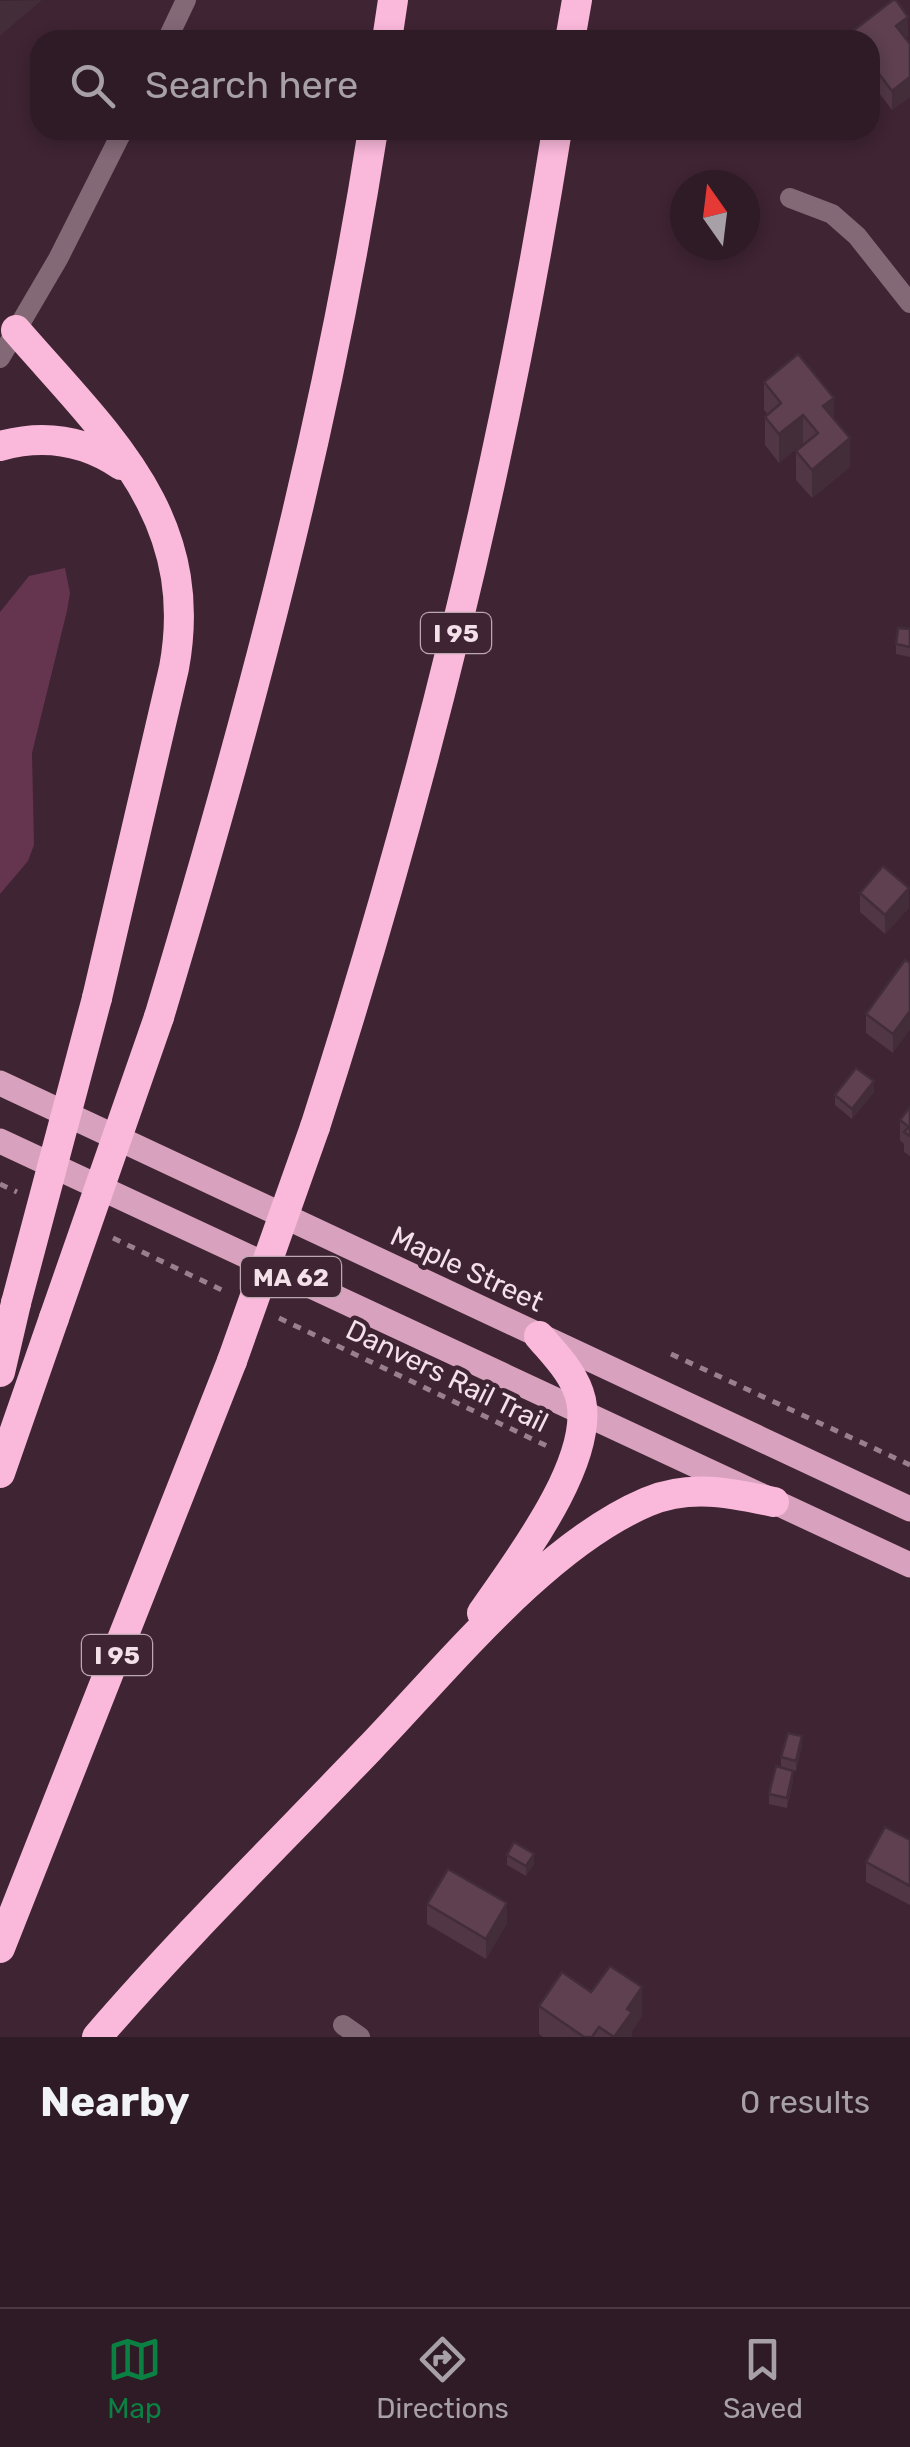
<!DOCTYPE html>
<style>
body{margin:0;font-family:Rubik,sans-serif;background:#3b2832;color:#f1f3f6}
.compass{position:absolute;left:670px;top:170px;width:90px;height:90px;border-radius:50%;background:#2f1b26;box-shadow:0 5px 15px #0003;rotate:346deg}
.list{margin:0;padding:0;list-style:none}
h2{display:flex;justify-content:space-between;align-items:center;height:130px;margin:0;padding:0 40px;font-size:42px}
h2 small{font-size:32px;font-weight:400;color:#a7a1a7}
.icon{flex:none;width:55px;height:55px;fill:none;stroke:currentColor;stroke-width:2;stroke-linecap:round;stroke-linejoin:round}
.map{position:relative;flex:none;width:910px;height:2037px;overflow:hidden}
.search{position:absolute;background:#2f1b26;box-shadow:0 5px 15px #0003;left:30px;right:30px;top:30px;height:110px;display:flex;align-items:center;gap:25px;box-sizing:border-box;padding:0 35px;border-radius:30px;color:#a7a1a7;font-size:38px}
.sheet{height:270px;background:#2f1b26}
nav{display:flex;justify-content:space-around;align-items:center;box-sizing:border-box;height:140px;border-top:2px solid #4a3943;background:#2f1b26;font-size:28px;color:#a7a1a7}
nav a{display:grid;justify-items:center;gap:5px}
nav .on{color:#0b8043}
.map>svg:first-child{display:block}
.green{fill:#65344f}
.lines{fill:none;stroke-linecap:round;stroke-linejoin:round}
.path{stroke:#98818d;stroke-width:5;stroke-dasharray:8 8;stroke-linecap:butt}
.minor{stroke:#836876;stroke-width:20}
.tertiary{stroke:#836876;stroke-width:20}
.primary{stroke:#d8a2be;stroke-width:25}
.motorway{stroke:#fab8da;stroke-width:30}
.motorway-bridge{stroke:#fab8da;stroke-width:30}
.wall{fill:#513745}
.shaded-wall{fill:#422d38}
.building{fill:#5e4050;stroke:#422d38;stroke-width:2.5}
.labels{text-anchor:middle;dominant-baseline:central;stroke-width:9;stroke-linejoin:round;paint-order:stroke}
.shield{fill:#3f2433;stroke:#bda8b2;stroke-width:2.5}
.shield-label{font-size:25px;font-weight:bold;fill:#f3e0e9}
.street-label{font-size:28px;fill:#f3e0e9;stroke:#3f2433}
</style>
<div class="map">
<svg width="910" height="2037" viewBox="0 0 910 2037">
<rect width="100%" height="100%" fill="#3f2433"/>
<path class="green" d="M65,568l5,25 -3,18 -35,142 2,92 -6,16 -28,33v-282l29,-36z"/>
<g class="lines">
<path class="path" d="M0,1184l17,8
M113,1238l111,53
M279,1318l270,129
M671,1354l239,111"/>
<path class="minor" d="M790,198l42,16 25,22 53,67
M343,2025l17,12"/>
<path class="tertiary" d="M167,40l19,-40
M0,358l58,-99 65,-129"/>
<path class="primary" d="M0,1083l910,426
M0,1141l910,424"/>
<path class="motorway" d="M387,40l6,-40
M570,40l7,-40
M16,330c90,104 186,186 158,338l-77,330
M0,446c43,-12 84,-6 121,19
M159,1017c88,-292 167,-585 214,-887
M315,1127c105,-326 188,-658 242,-997
M0,1372l16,-69
M0,1473l54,-155
M482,1613c35,-51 112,-150 99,-213 -6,-26 -26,-45 -42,-64
M0,1948l232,-587
M97,2037c86,-100 181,-193 272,-288 77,-80 176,-204 278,-247 43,-18 84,-9 127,0"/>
<path class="motorway-bridge" d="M16,1303l81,-305
M54,1318l105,-301
M232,1361l83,-234"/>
</g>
<path class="wall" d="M849,34l59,2 -2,2 4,6v53l-18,13 -22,-29v-41h-21z
M764,382l70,36 16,49 -38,31 -16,-18v-29l8,-6 -1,-2 -24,20 -14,-18v-28l3,-2 -4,-5z
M910,629v28l-14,-3v-10z
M860,893l49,15 -24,26 -25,-22z
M905,960l-12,93 -27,-20v-19z
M874,1092l-22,27 -17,-14v-10z
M910,1107v49l-6,-4v-8l-4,-4v-20z
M802,1746l-6,25 -15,-4v-10z
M793,1781l-6,27 -18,-4v-10z
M910,1840v65l-44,-23v-20z
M507,1855l27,9 -8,12 -19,-11z
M427,1904l80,19 -21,36 -59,-35z
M591,1992l51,24 -10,15v6h-89l-4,-3v-28z"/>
<path class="shaded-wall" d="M42,0l-42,36v-35z
M908,17v19l-12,10v-20z
M910,77v20l-18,13v-19z
M834,398v28l-11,-20z
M803,415v28l-24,20v-29z
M850,438v29l-38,31v-28z
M909,888v20l-24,26v-19z
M910,1011v19l-17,23v-19z
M874,1081v11l-22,27v-10z
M802,1736v10l-6,25v-10z
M793,1771v10l-6,27v-10z
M534,1854v10l-8,12v-10z
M507,1903v20l-21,36v-20z
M642,1987v29l-10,15v6h-18l13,-28z"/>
<path class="building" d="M893,0h3l12,17 -12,9 14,18v33l-18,14 -22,-29v-22h-17l-4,-6z
M798,354l36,44 -11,8 27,32 -38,32 -16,-19 22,-18 -15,-18 -24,19 -14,-17 16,-14 -17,-21z
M898,628l12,1v18l-14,-3z
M883,866l26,22 -24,27 -25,-22z
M905,960l5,3v48l-17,23 -27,-20z
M856,1068l18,13 -22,28 -17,-14z
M910,1107v29l-6,-4 5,-5 -9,-7z
M788,1733l14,3 -6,25 -15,-4z
M776,1766l17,5 -6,27 -18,-4z
M885,1827l25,13v46l-44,-24z
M514,1842l20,12 -8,12 -19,-11z
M448,1869l59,34 -21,36 -59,-35z
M610,1966l32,21 -15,22 5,3 -18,25 -15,-10 -7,10h-8l-45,-31 23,-34 29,20z"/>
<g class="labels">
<g class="shield">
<rect x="421" y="613" width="70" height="40" rx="8"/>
<rect x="241" y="1257" width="100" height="40" rx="8"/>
<rect x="82" y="1635" width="70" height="40" rx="8"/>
</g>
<g class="shield-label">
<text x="456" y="633">I 95</text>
<text x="291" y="1277">MA 62</text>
<text x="117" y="1655">I 95</text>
</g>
<g class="street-label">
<text transform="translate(467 1269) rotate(25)">Maple Street</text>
<text transform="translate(447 1376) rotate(26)">Danvers Rail Trail</text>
</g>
</g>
</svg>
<svg class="compass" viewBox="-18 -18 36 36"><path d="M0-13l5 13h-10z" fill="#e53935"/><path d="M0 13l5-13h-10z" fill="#a7a1a7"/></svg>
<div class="search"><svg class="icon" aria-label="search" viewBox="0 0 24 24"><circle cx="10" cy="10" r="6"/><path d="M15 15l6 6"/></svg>Search here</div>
</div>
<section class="sheet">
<h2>Nearby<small>0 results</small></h2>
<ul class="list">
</ul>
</section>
<nav>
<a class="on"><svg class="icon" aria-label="map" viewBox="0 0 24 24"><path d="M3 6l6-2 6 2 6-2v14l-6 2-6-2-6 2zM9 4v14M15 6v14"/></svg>Map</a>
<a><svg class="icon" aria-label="directions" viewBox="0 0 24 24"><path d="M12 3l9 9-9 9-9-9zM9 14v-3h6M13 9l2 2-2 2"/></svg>Directions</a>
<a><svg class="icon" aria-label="saved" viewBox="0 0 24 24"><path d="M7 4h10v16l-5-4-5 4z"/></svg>Saved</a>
</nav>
